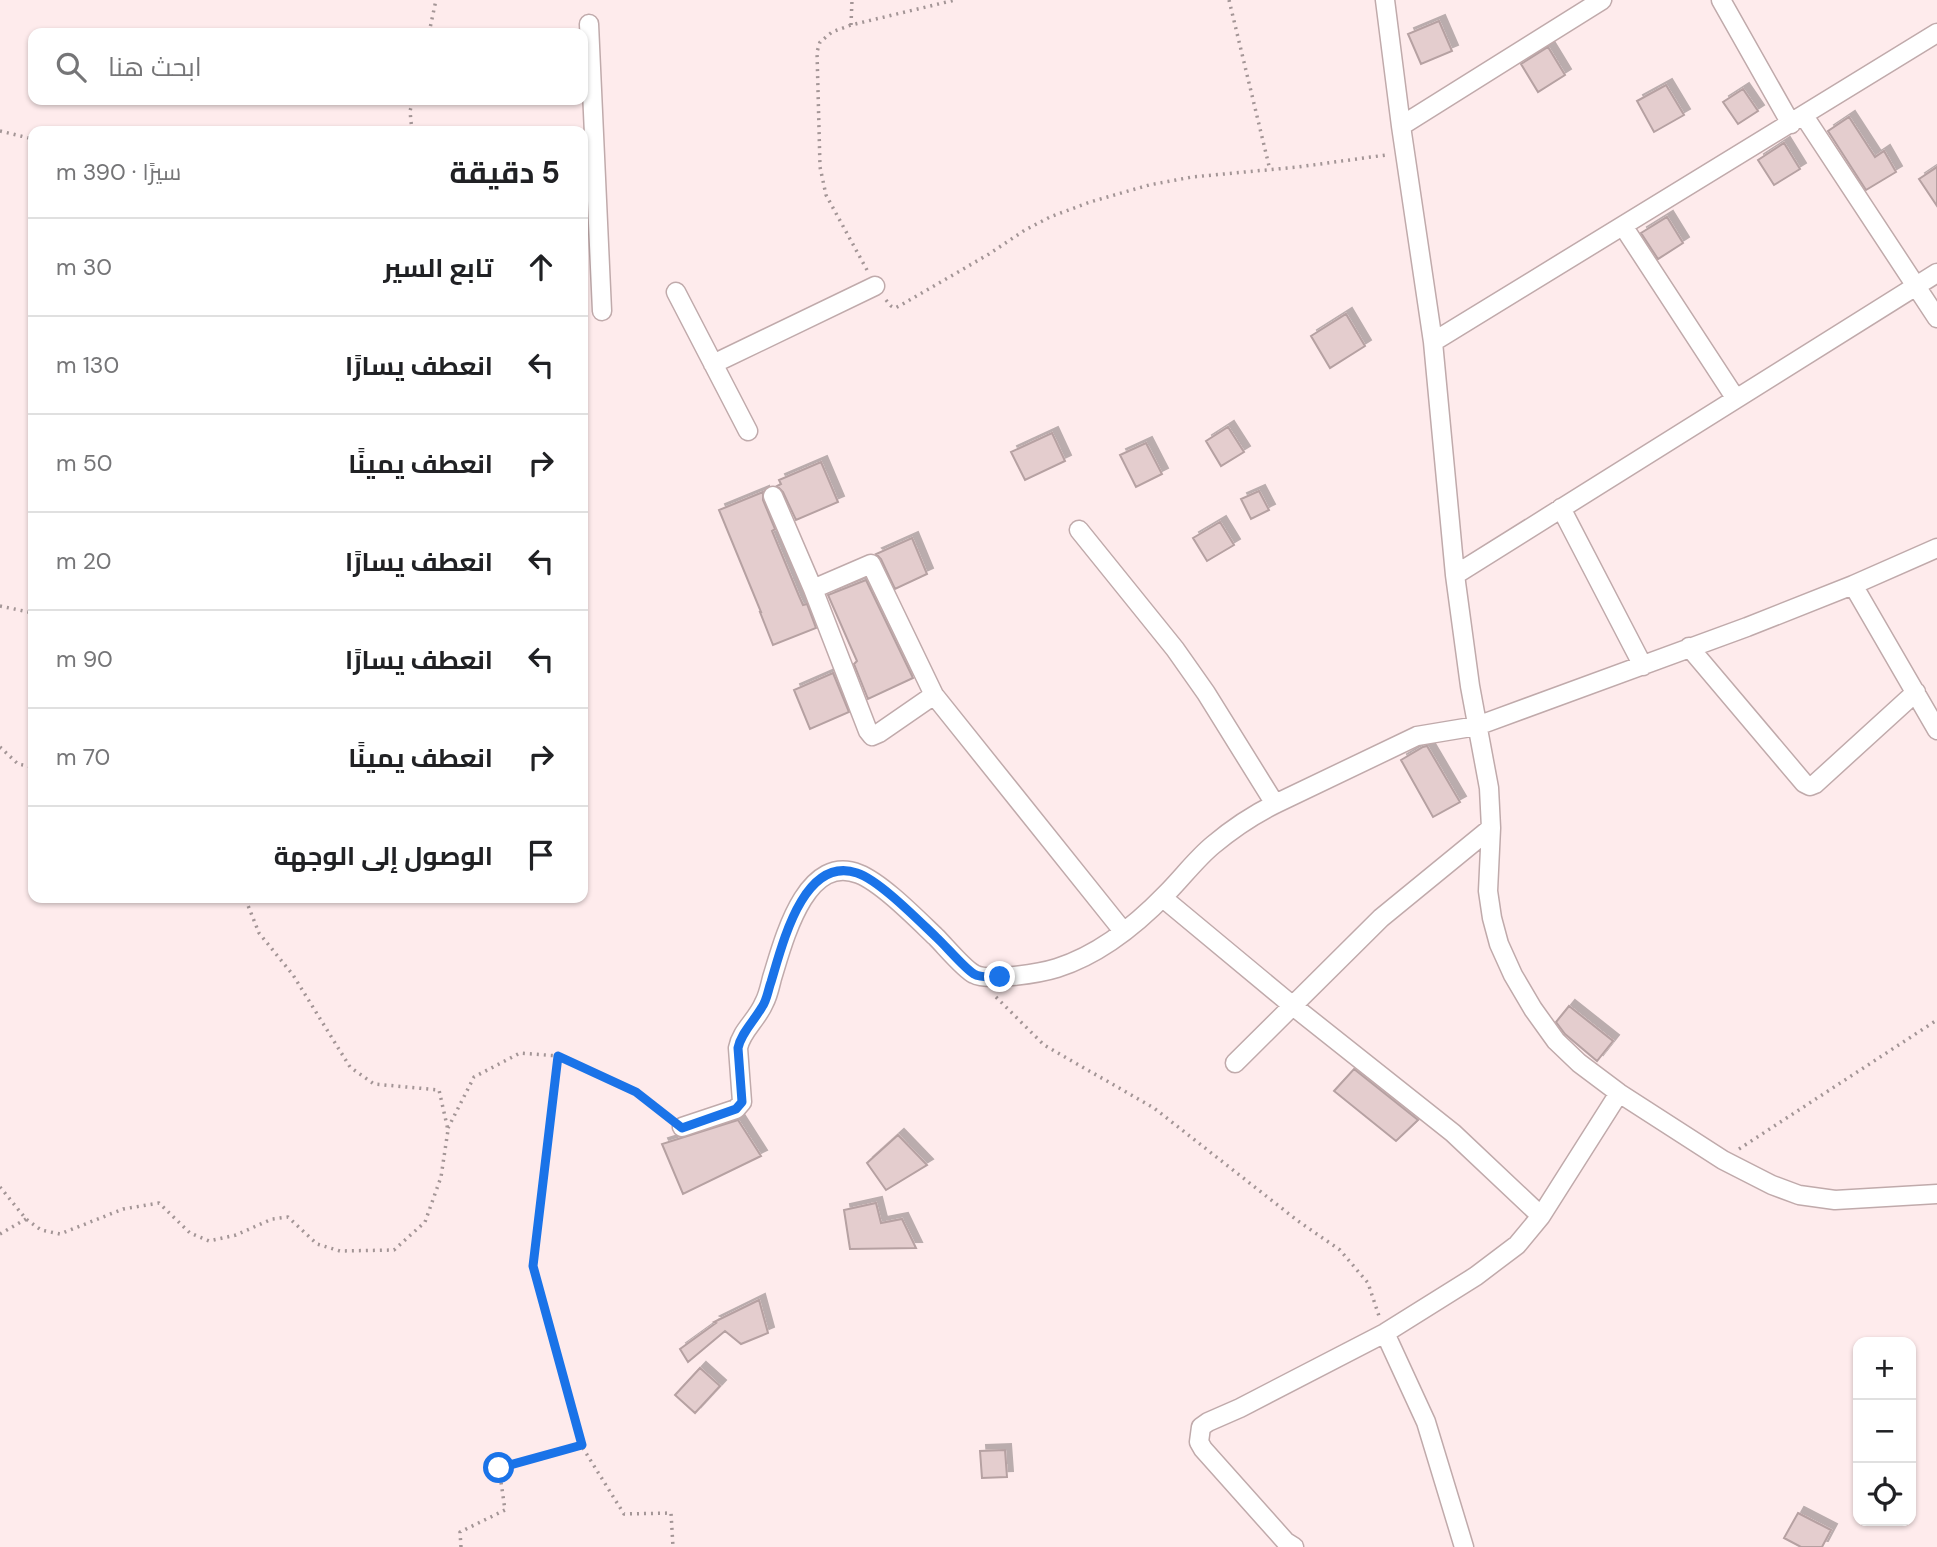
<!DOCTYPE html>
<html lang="ar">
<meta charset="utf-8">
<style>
body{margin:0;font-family:"DM Sans",Cairo,sans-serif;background:#f6f6f6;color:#202124;direction:rtl}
.controls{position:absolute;right:21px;bottom:21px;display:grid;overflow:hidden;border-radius:14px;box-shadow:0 2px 5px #0004}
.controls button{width:63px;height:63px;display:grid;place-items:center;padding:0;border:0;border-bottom:2px solid #e0e0e0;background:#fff;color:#202124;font:35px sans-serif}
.stop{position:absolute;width:21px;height:21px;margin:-16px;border:5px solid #1a73e8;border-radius:50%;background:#fff}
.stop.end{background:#1a73e8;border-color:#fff;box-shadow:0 2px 7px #0008}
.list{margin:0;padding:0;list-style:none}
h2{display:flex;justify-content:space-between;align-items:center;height:91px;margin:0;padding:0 28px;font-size:30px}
h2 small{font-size:23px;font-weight:400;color:#757577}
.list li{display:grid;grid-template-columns:46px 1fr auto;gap:21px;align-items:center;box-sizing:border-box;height:98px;padding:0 28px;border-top:2px solid #e0e0e0}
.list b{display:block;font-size:26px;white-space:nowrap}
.list em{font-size:23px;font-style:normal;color:#757577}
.icon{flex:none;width:38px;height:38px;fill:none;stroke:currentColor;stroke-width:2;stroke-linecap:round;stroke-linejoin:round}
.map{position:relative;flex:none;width:1937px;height:1547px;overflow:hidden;direction:ltr}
.search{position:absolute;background:#fff;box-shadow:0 2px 5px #0004;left:28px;top:28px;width:560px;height:77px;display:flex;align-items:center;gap:18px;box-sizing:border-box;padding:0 24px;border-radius:14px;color:#757577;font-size:26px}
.panel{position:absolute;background:#fff;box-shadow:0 2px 5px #0004;left:28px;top:126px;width:560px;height:777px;border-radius:14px;direction:rtl}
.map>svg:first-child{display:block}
.building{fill:#e4cdce;stroke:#b6a1a2;stroke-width:2;filter:url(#shadow)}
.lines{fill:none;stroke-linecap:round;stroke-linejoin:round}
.street-casing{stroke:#c0aaab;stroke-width:21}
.path{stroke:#a39596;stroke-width:3.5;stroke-dasharray:2 5;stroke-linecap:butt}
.street{stroke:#fff;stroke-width:18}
.route{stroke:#1a73e8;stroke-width:9}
</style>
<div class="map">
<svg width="1937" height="1547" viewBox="0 0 1937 1547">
<defs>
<filter id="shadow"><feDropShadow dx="6" dy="-6" stdDeviation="0" flood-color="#0004"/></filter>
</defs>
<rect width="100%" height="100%" fill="#feebec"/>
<path class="building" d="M1439,21l13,30 -31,13 -13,-30z
M1548,47l17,28 -27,17 -17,-28z
M1666,85l18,30 -30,17 -17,-31z
M1743,89l15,22 -20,13 -15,-22z
M1849,117l26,40 9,-6 12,21 -30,18 -38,-59z
M1784,143l16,26 -26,16 -16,-25z
M1937,167v39l-18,-27z
M1667,217l16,26 -25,16 -17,-26z
M1346,314l19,32 -35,22 -19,-32z
M1228,427l16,25 -23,14 -15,-25z
M1052,433l13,28 -40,19 -14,-28z
M1146,443l16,31 -26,13 -16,-32z
M821,462l17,40 -42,18 -13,-28 -6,-6 4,-2 -2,-4z
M1259,491l10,19 -18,9 -10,-20z
M763,492v8l12,29 -3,2 27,65 4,9 4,-1 9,24 -43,17 -13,-33h1l-42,-102z
M1220,522l14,23 -27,16 -14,-23z
M912,538l15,36 -32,15 -14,-30 -5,-5z
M866,580l47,98 -45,21 -14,-35 3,-3 -29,-66z
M833,673l16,39 -39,17 -16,-39z
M1427,746l33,56 -27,15 -32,-57 22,-13z
M1569,1006l44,35 -16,20 -32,-27 -9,-12z
M1354,1069l64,51 -22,21 -62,-50z
M738,1120l23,36 -78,38 -21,-50z
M898,1135l29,30 -41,25 -19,-27z
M876,1203l5,20 21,-4 14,29 -66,1 -6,-39z
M759,1300l9,33 -27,11 -16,-13 -37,31 -8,-13 36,-26 -2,-1z
M700,1368l20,18 -25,27 -20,-18z
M1005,1450l2,27 -25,1 -2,-27z
M1798,1513l33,17 -9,17h-21l-17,-9z"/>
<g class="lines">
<g class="street-casing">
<path id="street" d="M1385,0l16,126 32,216 22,233 15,111 19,102 2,40 -3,63 4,27 7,26 14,31 20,34 23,32 23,22 40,30 104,67 49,25 27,10 36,5 102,-6
M1721,0l70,124
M589,24l13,287
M1804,116l133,202
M1401,126l201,-126
M1623,226l113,173
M676,292l72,139
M1433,342l504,-309
M713,364l162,-78
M773,496l40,93 55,142 4,5 7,-3 55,-38
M1561,508l82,158
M1079,530l96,119 31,44 69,111
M1455,575l482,-302
M1853,585l84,145
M813,589l58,-25 63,131 189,236
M1689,647l115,136 6,3 5,-2 101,-92
M1163,898l130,108 160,127 88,83
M1235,1063l146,-145 110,-90
M682,1127l54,-18 6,-7 -4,-54c3,-17 19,-28 26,-45 4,-7 6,-17 8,-25 11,-35 33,-126 87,-104 23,9 58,45 77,63 9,9 28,32 38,37 14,8 67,-1 83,-6 41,-13 79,-43 109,-74 16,-16 30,-35 47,-49 19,-16 40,-30 62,-41l142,-68 60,-10 270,-99 106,-42 84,-37
M1385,1333l41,89 38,125
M1294,1547l-8,-5 -83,-93 -4,-7 2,-15 7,-5 32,-14 145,-75 91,-57 41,-31 24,-29 78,-123"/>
</g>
<path class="path" d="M1229,0l41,170
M851,25l1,-25
M429,33l7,-33
M0,131l33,8
M412,131l-2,-20 3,-11
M867,270l-41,-75 -6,-28 -3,-115 3,-10 12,-10 19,-7 104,-25
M886,300l5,6 4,2 6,-3 88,-51 36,-24 25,-13 40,-15 59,-17 43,-8 106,-10 88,-12
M0,606l33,7
M0,747l18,17 15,3
M996,997l48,48 110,63 144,113 42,29 28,33 11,33
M558,1056l-25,210 48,179
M448,1128l26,-51 46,-24 38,3 78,36 31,24
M1739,1149l198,-129
M0,1187l26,32 15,11 19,4 63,-25 36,-6 31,30 19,8 27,-6 36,-16 16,-2 29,27 23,7 54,-1 31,-28 16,-45 7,-47 -9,-40 -65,-6 -24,-17 -57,-92 -34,-42 -14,-35
M0,1234l26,-15
M461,1547l-1,-15 45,-22 -6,-42 82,-23 43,69 47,-1 2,34"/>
<use href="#street" class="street"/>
</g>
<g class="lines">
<path class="route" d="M499,1468l83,-23 -49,-179 25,-210 78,36 46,36 54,-19 6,-7 -4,-54c3,-15 16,-27 24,-41 5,-7 6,-17 9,-25 11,-36 32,-127 86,-109 22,7 61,47 79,64 9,8 29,32 38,37 6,4 19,3 26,3"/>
</g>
</svg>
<div class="controls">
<button>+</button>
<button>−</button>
<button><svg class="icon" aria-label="locate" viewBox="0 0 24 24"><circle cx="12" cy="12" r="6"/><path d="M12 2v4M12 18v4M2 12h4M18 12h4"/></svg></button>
</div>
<div class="stop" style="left:499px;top:1468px"></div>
<div class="stop end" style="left:1000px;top:977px"></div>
<div class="search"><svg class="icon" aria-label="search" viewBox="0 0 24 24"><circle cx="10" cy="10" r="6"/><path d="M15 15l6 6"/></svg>ابحث هنا</div>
<section class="panel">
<h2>5 دقيقة<small>سيرًا · 390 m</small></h2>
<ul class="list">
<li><svg class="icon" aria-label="ahead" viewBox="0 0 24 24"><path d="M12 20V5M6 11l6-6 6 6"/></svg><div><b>تابع السير</b></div><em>30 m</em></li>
<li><svg class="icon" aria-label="left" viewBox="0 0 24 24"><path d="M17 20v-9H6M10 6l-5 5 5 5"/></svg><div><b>انعطف يسارًا</b></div><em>130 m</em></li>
<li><svg class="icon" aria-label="right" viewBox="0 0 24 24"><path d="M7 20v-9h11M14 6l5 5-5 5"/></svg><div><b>انعطف يمينًا</b></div><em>50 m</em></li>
<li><svg class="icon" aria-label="left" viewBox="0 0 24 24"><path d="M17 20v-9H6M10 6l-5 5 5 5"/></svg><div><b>انعطف يسارًا</b></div><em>20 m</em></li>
<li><svg class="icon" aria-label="left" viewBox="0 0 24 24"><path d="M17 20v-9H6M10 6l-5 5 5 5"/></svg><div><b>انعطف يسارًا</b></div><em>90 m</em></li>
<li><svg class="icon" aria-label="right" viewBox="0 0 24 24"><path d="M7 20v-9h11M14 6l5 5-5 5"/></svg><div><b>انعطف يمينًا</b></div><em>70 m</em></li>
<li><svg class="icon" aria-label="arrive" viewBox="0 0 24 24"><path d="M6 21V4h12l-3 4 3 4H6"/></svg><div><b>الوصول إلى الوجهة</b></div></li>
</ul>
</section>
</div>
